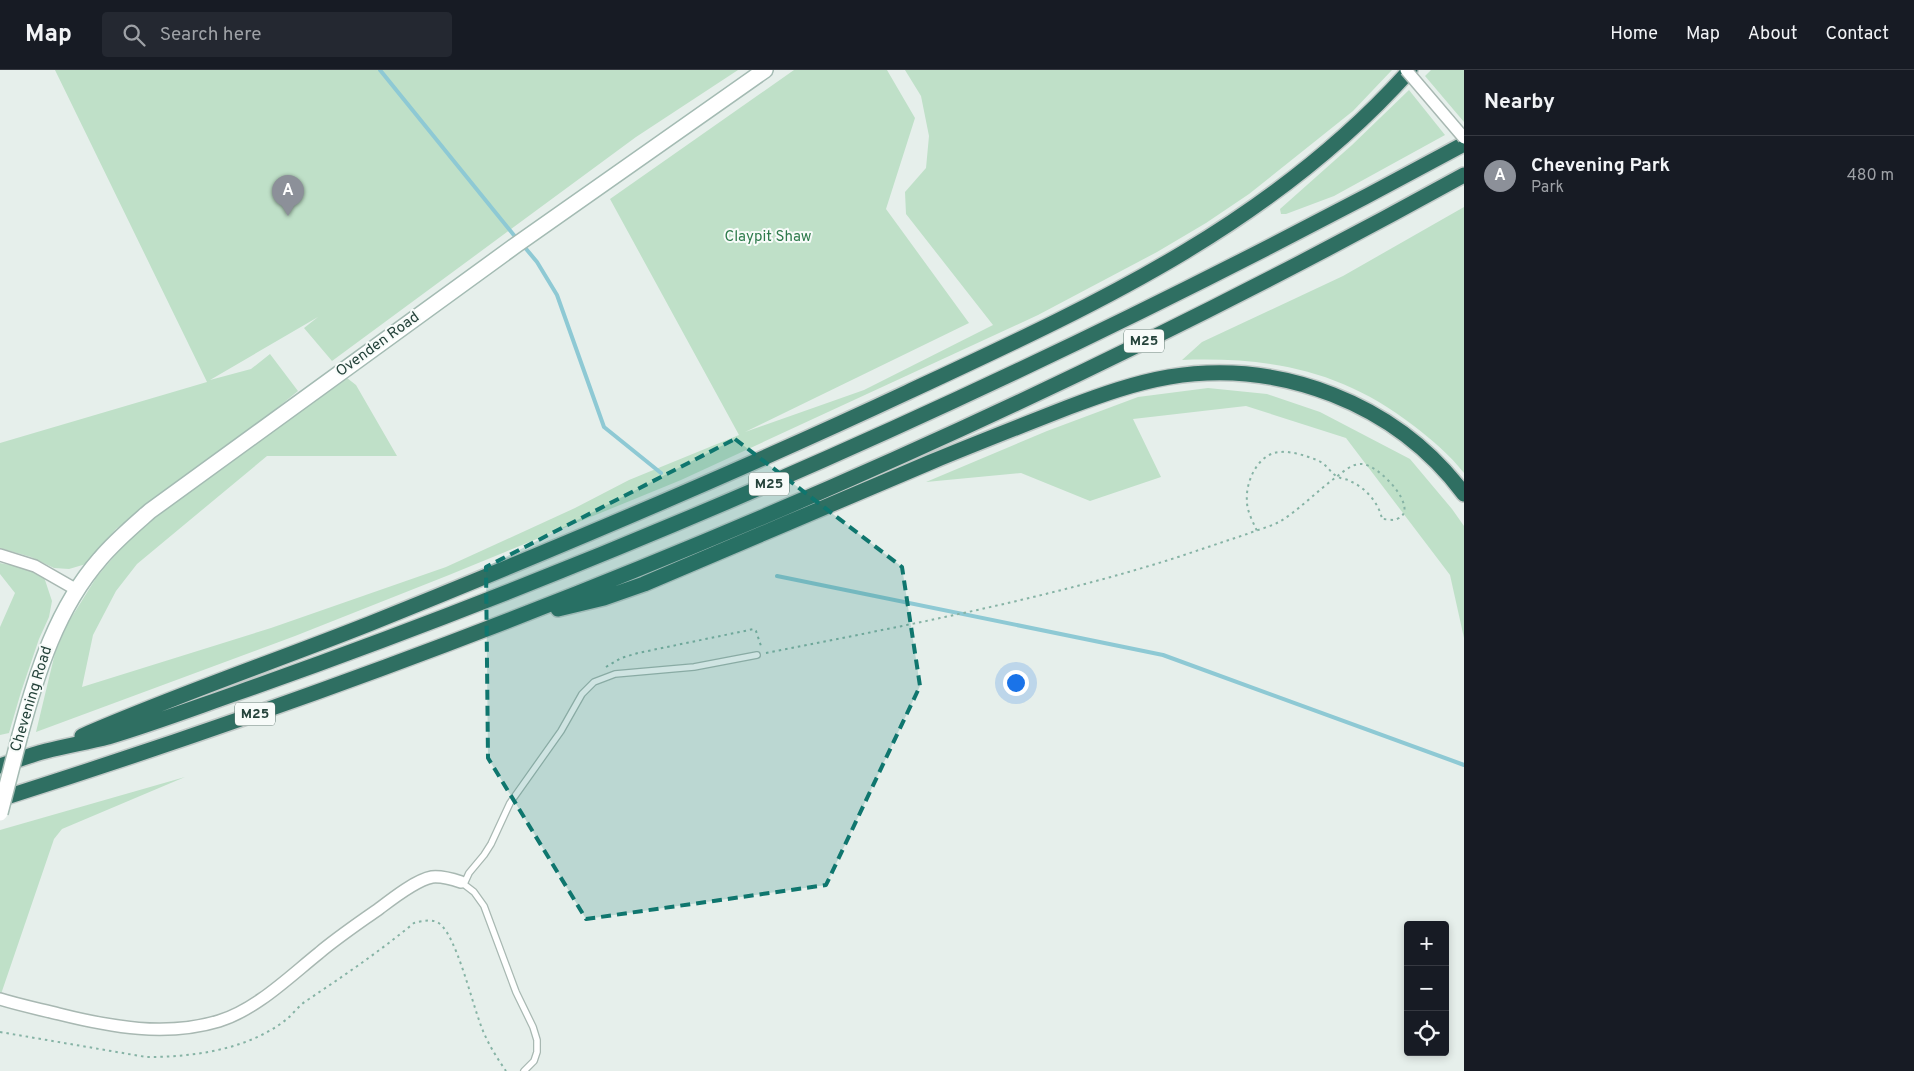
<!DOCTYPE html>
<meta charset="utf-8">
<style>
body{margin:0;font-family:Overpass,sans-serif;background:#242831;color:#f1f3f6}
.controls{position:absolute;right:15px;bottom:15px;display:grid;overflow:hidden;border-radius:5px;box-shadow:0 2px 8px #0003}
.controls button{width:45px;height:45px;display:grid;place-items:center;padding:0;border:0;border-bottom:1px solid #363941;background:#171b24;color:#f1f3f6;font:25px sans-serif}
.you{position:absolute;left:1015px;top:612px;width:18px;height:18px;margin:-12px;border:4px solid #fff;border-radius:50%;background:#1a73e8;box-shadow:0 0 0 8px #1a73e833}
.badge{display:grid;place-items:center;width:32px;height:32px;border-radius:50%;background:#8c9099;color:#fff;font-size:16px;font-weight:700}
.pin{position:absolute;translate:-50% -41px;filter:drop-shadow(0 1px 2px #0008)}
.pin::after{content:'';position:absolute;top:26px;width:18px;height:15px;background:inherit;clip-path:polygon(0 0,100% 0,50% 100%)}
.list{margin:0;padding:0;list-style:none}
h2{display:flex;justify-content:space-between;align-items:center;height:65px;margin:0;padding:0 20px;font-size:21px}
h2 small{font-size:16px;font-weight:400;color:#9ea1a6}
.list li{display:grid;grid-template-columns:32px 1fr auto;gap:15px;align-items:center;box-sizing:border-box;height:80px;padding:0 20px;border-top:1px solid #363941}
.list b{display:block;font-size:19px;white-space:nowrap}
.list p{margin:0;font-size:16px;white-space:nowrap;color:#9ea1a6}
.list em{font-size:16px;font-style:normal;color:#9ea1a6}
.icon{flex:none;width:28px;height:28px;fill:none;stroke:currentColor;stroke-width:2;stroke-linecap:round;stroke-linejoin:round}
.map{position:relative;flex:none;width:1464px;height:1001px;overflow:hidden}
header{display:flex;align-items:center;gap:30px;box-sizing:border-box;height:70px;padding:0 25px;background:#171b24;border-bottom:1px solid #363941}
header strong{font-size:24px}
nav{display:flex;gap:28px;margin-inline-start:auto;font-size:18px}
.search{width:350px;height:45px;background:#242831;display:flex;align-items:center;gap:12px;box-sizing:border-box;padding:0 18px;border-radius:5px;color:#9ea1a6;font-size:19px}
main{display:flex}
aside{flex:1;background:#171b24}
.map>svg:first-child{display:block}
.green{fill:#bfe0c8}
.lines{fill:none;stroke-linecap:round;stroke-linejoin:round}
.stream{stroke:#8ec9d4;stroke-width:4}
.service-casing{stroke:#a8b8b2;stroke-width:8}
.minor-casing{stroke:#a8b8b2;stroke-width:14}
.secondary-casing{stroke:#a4bbb3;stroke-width:18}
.motorway-casing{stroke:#c2cac8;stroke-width:18}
.path{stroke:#86b3a5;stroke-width:2;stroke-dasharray:2.5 4;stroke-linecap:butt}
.service{stroke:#fff;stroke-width:5.5}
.minor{stroke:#fff;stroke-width:11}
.secondary{stroke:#fff;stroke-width:15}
.motorway{stroke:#2f6f62;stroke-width:15}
.minor-bridge-casing{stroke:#a8b8b2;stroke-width:14;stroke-linecap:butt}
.secondary-bridge-casing{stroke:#a4bbb3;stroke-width:18;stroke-linecap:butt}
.minor-bridge{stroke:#fff;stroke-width:11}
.secondary-bridge{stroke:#fff;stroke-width:15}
.marked{fill:#0f766e;fill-opacity:0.2;stroke:#0f766e;stroke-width:4;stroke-dasharray:10 6;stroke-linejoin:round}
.labels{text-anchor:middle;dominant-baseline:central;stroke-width:4;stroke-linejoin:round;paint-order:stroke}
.shield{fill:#f7fbf9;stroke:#637a73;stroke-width:1}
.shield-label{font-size:14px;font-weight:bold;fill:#24423a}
.park-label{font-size:15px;fill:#2d7a4b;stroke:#f7fbf9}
.street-label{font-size:15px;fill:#24423a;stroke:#f7fbf9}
</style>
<header>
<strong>Map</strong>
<div class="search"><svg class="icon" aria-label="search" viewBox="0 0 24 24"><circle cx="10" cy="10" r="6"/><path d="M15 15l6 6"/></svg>Search here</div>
<nav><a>Home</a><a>Map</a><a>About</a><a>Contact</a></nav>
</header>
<main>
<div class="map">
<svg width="1464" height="1001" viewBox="0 0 1464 1001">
<rect width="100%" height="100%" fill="#e6efeb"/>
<path class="green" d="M55,0h683l-102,67 -304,224 -28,-33 14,-11 -108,63 41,-11 19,-15 28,37 -53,43 -64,45 -65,50 -30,35 -17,5 -15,-1 -23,-11 -31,-9v-105l207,-61z
M794,0h93l28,48 -29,91 83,114 -224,109 119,-42 129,-65 -87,-111 -1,-22 21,-24 3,-32 -8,-40 -16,-26h487l-39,41 -104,83 -43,29 -49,29 -119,63 -357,165 -232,95 -154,61 -259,96 19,-79 13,-30 28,-45 30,-36 38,-31 183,-133 9,7 41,71h-130l-130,108 -21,27 -23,44 -11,52 189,-59 175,-61 129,-59 54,-28 110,-45 -129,-236z
M1431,0h33v52l-39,-46z
M1409,20l36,45 -111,61 -48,18h-5l-1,-5 72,-64z
M1464,137v266c-14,-18 -32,-33 -50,-47 -72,-56 -143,-69 -232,-66l20,-18 141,-66z
M1208,318l59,6 53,18 90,47 42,50 12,17v112l-14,-63 -104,-137 -100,-32 -113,13 28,58 -71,24 -69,-28 -95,9 121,-51 91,-34z
M0,493l30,6 14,8 8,24 -3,16 -10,22 -18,53 -12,41 -9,2v-108l15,-34 -15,-19z
M185,707l-123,52 -8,10 -54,158v-167z"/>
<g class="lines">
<path class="stream" d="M380,0l137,169
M522,174l15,18 20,33 47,132 57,46
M777,506l386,79 301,110"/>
<g class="service-casing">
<path id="service" d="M461,812l13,10 10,14 32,86 17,35 4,13v12l-3,9 -10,10
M464,814l5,-11 15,-18 7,-11 19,-41 51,-72 21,-37 12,-12 21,-8 79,-7 63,-12"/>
</g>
<g class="minor-casing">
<path id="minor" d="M0,485l35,11 42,24
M0,929c19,6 39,10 59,15 52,13 107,23 160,7 38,-12 70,-44 100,-68 19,-16 40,-30 61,-45 13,-10 36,-28 52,-31 10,-1 20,2 29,5"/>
</g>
<g class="secondary-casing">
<path id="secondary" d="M20,665c17,-63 37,-127 80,-176 15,-18 33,-33 50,-48l366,-266 249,-175"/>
</g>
<g class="motorway-casing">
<path id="motorway" d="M558,539l46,-11 40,-14c96,-40 191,-82 287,-122 46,-19 92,-37 138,-55 32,-12 65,-24 100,-30 111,-18 227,26 295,117
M82,666c94,-41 191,-74 287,-112 181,-73 362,-149 539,-232 184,-86 364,-167 502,-322
M0,696c15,-5 30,-11 46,-15 20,-5 42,-9 62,-14 44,-13 86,-29 129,-44 423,-149 833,-335 1227,-549
M0,729c506,-160 999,-367 1464,-624"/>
</g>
<path class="path" d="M766,583c137,-27 276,-53 409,-95 24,-8 48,-16 72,-24 10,-4 22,-7 32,-12 19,-11 38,-31 56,-44 8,-6 16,-14 26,-14 17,-1 61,46 36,55 -4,2 -11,0 -15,0 -3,-15 -15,-30 -30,-37 -4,-3 -10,-3 -14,-5 -8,-4 -11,-13 -21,-17 -11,-4 -25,-9 -37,-8 -22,1 -35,30 -33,50 0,9 6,20 10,29
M606,597l15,-9 17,-5 116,-24 2,2 5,15
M0,962l146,25c47,0 102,-7 141,-38 7,-6 13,-15 22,-20 36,-24 71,-48 105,-76 8,-2 19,-5 26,1 16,13 31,74 39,96 6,19 16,35 27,51"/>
<use href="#service" class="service"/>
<use href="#minor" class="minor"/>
<use href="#secondary" class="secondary"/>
<use href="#motorway" class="motorway"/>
<g class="minor-bridge-casing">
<path id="minor-bridge" d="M1406,0l58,68"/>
</g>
<g class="secondary-bridge-casing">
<path id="secondary-bridge" d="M0,743l20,-78"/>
</g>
<use href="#minor-bridge" class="minor-bridge"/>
<use href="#secondary-bridge" class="secondary-bridge"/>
</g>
<path class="marked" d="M735,369l167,128 18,119 -94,199 -240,34 -98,-161 -2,-191z"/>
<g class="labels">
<g class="shield">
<rect x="1124" y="259.5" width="40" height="23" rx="4"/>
<rect x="749" y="402.5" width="40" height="23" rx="4"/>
<rect x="235" y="632.5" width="40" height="23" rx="4"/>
</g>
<g class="shield-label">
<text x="1144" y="271">M25</text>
<text x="769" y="414">M25</text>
<text x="255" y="644">M25</text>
</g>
<g class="park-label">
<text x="768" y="167">Claypit Shaw</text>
</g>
<g class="street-label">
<text transform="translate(378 275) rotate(-36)">Ovenden Road</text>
<text transform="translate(32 629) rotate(-73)">Chevening Road</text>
</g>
</g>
</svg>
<div class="controls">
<button>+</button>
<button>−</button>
<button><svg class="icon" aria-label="locate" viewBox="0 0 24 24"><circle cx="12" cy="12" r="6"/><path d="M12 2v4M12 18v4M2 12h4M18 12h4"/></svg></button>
</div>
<div class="you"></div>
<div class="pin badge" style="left:288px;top:146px">A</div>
</div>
<aside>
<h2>Nearby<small></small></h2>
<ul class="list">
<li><span class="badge">A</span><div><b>Chevening Park</b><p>Park</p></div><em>480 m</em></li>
</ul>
</aside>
</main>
